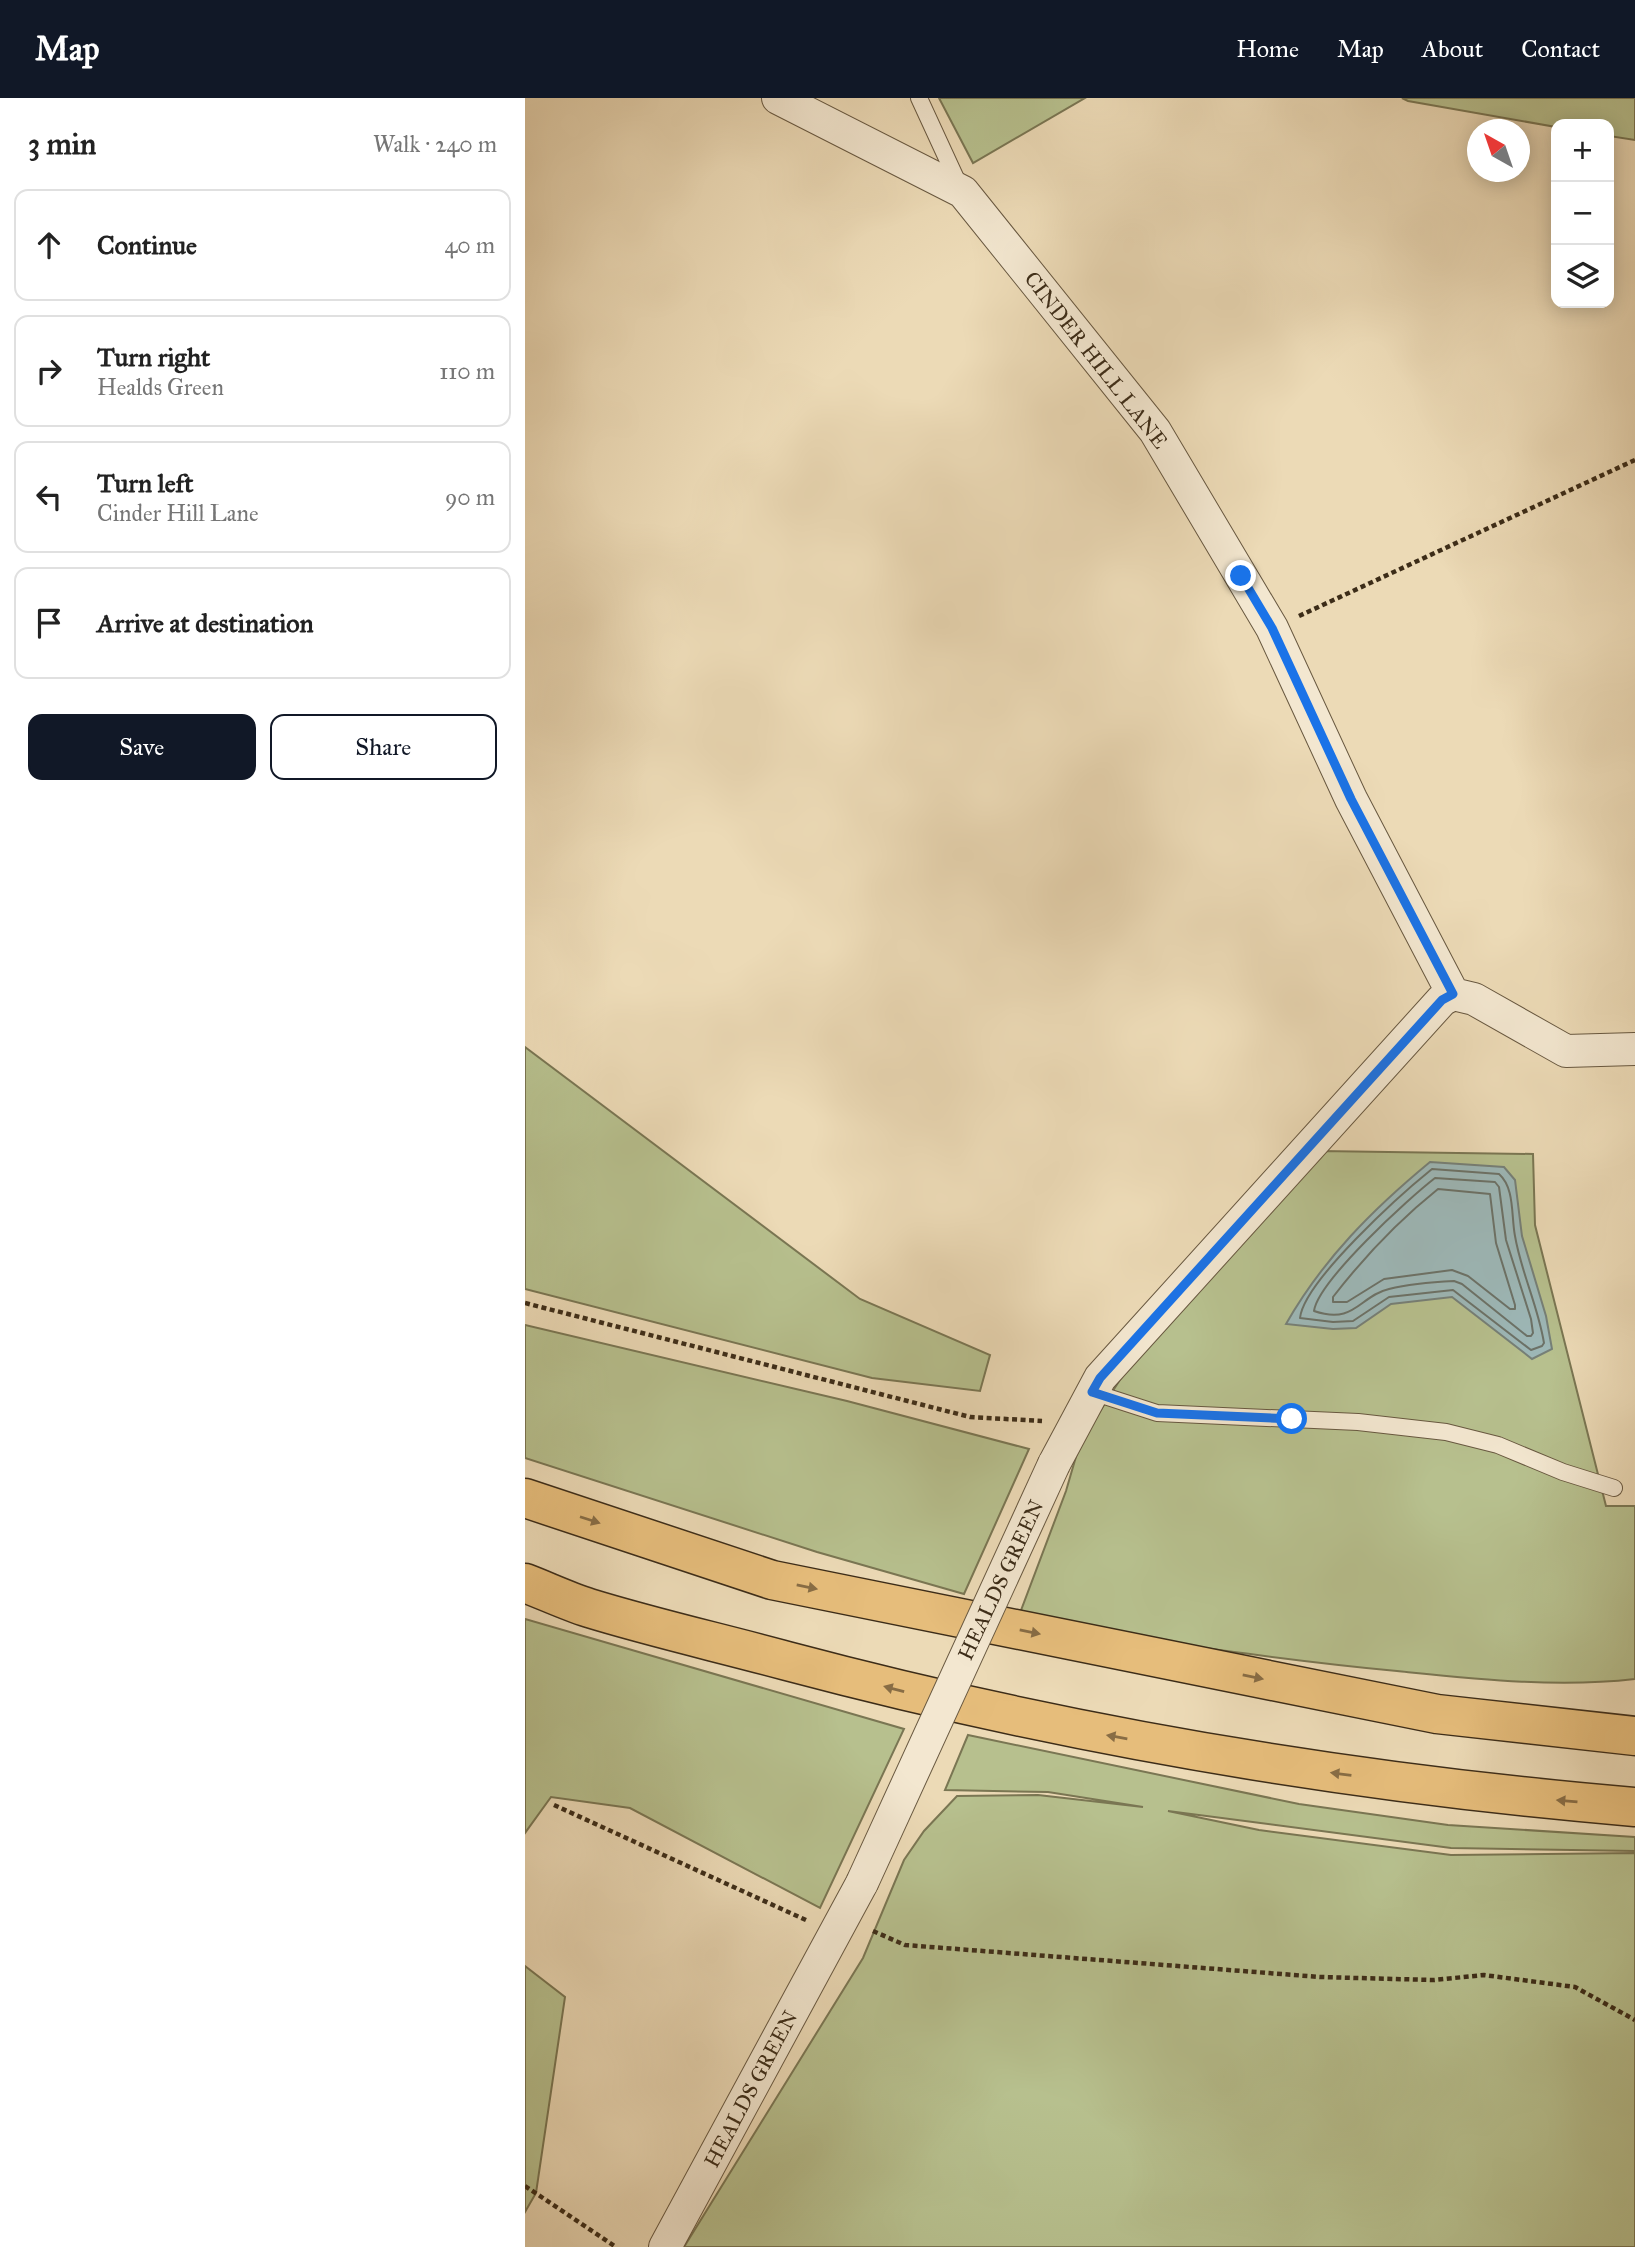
<!DOCTYPE html>
<meta charset="utf-8">
<style>
body{margin:0;font-family:"IM FELL Great Primer",serif;background:#f2f2f2;color:#222}
.controls{position:absolute;right:21px;top:21px;display:grid;overflow:hidden;border-radius:14px;box-shadow:0 4px 18px #0003}
.controls button{width:63px;height:63px;display:grid;place-items:center;padding:0;border:0;border-bottom:2px solid #e0e0e0;background:#fff;color:#222;font:35px sans-serif}
.compass{position:absolute;left:942px;top:21px;width:63px;height:63px;border-radius:50%;background:#fff;box-shadow:0 4px 18px #0003;rotate:320deg}
.stop{position:absolute;width:21px;height:21px;margin:-16px;border:5px solid #1a73e8;border-radius:50%;background:#fff}
.stop.end{background:#1a73e8;border-color:#fff;box-shadow:0 2px 7px #0008}
.list{margin:0;padding:0;list-style:none}
h2{display:flex;justify-content:space-between;align-items:center;height:91px;margin:0;padding:0 28px;font-size:30px}
h2 small{font-size:23px;font-weight:400;color:#767676}
.list li{display:grid;grid-template-columns:46px 1fr auto;gap:21px;align-items:center;box-sizing:border-box;height:112px;margin:0 14px 14px;padding:0 14px;border:2px solid #e0e0e0;border-radius:14px}
.list b{display:block;font-size:26px;white-space:nowrap}
.list p{margin:0;font-size:23px;white-space:nowrap;color:#767676}
.list em{font-size:23px;font-style:normal;color:#767676}
.actions{display:flex;gap:14px;padding:21px 28px}
.actions a{flex:1;padding:16px 0;border:2px solid #111827;border-radius:14px;text-align:center;font-size:24px;color:#111827}
.actions .main{background:#111827;color:#fff}
.icon{flex:none;width:38px;height:38px;fill:none;stroke:currentColor;stroke-width:2;stroke-linecap:round;stroke-linejoin:round}
.map{position:relative;flex:none;width:1110px;height:2149px;overflow:hidden}
header{display:flex;align-items:center;gap:42px;box-sizing:border-box;height:98px;padding:0 35px;background:#111827;color:#fff}
header strong{font-size:33px}
nav{display:flex;gap:38px;margin-inline-start:auto;font-size:24px}
main{display:flex}
aside{flex:1;background:#fff}
.map>svg:first-child{display:block}
.green{fill:#b7c08e;stroke:#7a7653;stroke-width:2}
.water{fill:#9db8b8;stroke:#768078;stroke-width:2}
.lines{fill:none;stroke-linecap:round;stroke-linejoin:round}
.shore{stroke:#6c7268;stroke-width:2}
.lane-casing{stroke:#685840;stroke-width:18}
.street-casing{stroke:#685840;stroke-width:34}
.highway-casing{stroke:#3c2c18;stroke-width:41}
.path{stroke:#3c2c18;stroke-width:4.5;stroke-dasharray:5 3.5;stroke-linecap:butt}
.lane{stroke:#f3e7d0;stroke-width:16}
.street{stroke:#f3e7d0;stroke-width:32}
.highway{stroke:#e6bd7b;stroke-width:38}
.street-bridge-casing{stroke:#685840;stroke-width:34;stroke-linecap:butt}
.street-bridge{stroke:#f3e7d0;stroke-width:32}
.oneway{fill:#886d45}
.route{stroke:#1a73e8;stroke-width:9}
.labels{text-anchor:middle;dominant-baseline:central;stroke-width:5;stroke-linejoin:round;paint-order:stroke}
.street-label{font-size:21px;fill:#3c2c18;stroke:#f3e7d0}
</style>
<header>
<strong>Map</strong>
<nav><a>Home</a><a>Map</a><a>About</a><a>Contact</a></nav>
</header>
<main>
<aside>
<h2>3 min<small>Walk · 240 m</small></h2>
<ul class="list">
<li><svg class="icon" aria-label="ahead" viewBox="0 0 24 24"><path d="M12 20V5M6 11l6-6 6 6"/></svg><div><b>Continue</b></div><em>40 m</em></li>
<li><svg class="icon" aria-label="right" viewBox="0 0 24 24"><path d="M7 20v-9h11M14 6l5 5-5 5"/></svg><div><b>Turn right</b><p>Healds Green</p></div><em>110 m</em></li>
<li><svg class="icon" aria-label="left" viewBox="0 0 24 24"><path d="M17 20v-9H6M10 6l-5 5 5 5"/></svg><div><b>Turn left</b><p>Cinder Hill Lane</p></div><em>90 m</em></li>
<li><svg class="icon" aria-label="arrive" viewBox="0 0 24 24"><path d="M6 21V4h12l-3 4 3 4H6"/></svg><div><b>Arrive at destination</b></div></li>
</ul>
<div class="actions"><a class="main">Save</a><a>Share</a></div>
</aside>
<div class="map">
<svg width="1110" height="2149" viewBox="0 0 1110 2149">
<rect width="100%" height="100%" fill="#ecdab6"/>
<filter id="stains"><feTurbulence type="fractalNoise" baseFrequency=".00286" numOctaves="4"/><feColorMatrix values="0 0 0 0 .2 0 0 0 0 .09 0 0 0 0 .02 0 0 0 .5 -.17"/></filter>
<radialGradient id="worn" r=".72"><stop offset=".6" stop-color="#630" stop-opacity="0"/><stop offset="1" stop-color="#630" stop-opacity=".3"/></radialGradient>
<path class="green" d="M414,0h146l-112,65z
M877,0h233v42l-26,-4v-12h-53v3l-148,-26z
M0,949l335,252 130,56 -10,36 -108,-13 -347,-89z
M795,1053l213,3 2,71 71,281h29v173c-79,9 -159,0 -238,-8 -127,-12 -253,-32 -380,-50l49,-130 14,-48 48,-76z
M0,1227l322,76 182,48 -65,145 -147,-42 -292,-94z
M0,1521l379,110 -84,179 -190,-100 -79,-11 -26,36z
M443,1637l331,69 149,21 187,12v14l-184,-3 -283,-37 91,19 192,25 184,-2v394h-951l179,-289 41,-98 20,-29 33,-35 81,-1 105,12 -95,-15 -103,-2z
M0,1868l40,31 -29,196 -11,19z"/>
<path class="water" d="M905,1064l74,5 11,13 7,56 24,80 6,33 -20,10 -80,-62 -61,7 -35,24 -23,1 -47,-5c37,-65 87,-115 144,-162z"/>
<g class="lines">
<path class="shore" d="M907,1071l67,5c16,14 12,42 16,62 6,36 23,70 29,107l-2,3 -11,4 -78,-60 -64,7 -36,24 -20,1 -33,-4c4,-37 101,-124 132,-149z
M910,1080l60,4 4,5 7,53 25,79 2,14 -2,3h-4l-65,-52 -8,-3c-21,1 -45,3 -65,8 -30,7 -34,36 -75,22 4,-30 95,-113 121,-133z
M913,1091l52,5 6,49 19,62v4h-5l-42,-33 -16,-6 -68,9 -37,23h-14v-5c31,-40 65,-76 105,-108z"/>
<g class="lane-casing">
<path id="lane" d="M394,0l41,89
M567,1294l65,21 201,9 88,10 52,13 65,27 51,16"/>
</g>
<g class="street-casing">
<path id="street" d="M253,0l185,94 192,239 117,197 79,171 102,195 21,5 92,52 69,-2
M529,1366l46,-86 342,-378 11,-6
M140,2149l197,-364"/>
</g>
<g class="highway-casing">
<path id="highway" d="M0,1400l247,82 665,134 198,22
M0,1485c21,8 42,18 64,25 65,20 132,35 198,53 278,74 562,122 848,146"/>
</g>
<path class="path" d="M774,518l336,-156
M0,1205l445,114 72,4
M29,1707l254,116
M348,1833l32,14 415,32 114,3 50,-5 91,12 60,33
M0,2088l91,61"/>
<use href="#lane" class="lane"/>
<use href="#street" class="street"/>
<use href="#highway" class="highway"/>
<g class="street-bridge-casing">
<path id="street-bridge" d="M337,1785l192,-419"/>
</g>
<use href="#street-bridge" class="street-bridge"/>
</g>
<defs><path id="oneway-solid" d="M-6-.8H1V-3.2L6.5 0L1 3.2V.8H-6Z" transform="scale(1.75)"/></defs>
<g class="oneway">
<use href="#oneway-solid" transform="translate(65 1422) rotate(18)"/>
<use href="#oneway-solid" transform="translate(282 1489) rotate(11)"/>
<use href="#oneway-solid" transform="translate(505 1534) rotate(11)"/>
<use href="#oneway-solid" transform="translate(728 1579) rotate(11)"/>
<use href="#oneway-solid" transform="translate(369 1591) rotate(-165)"/>
<use href="#oneway-solid" transform="translate(592 1639) rotate(-170)"/>
<use href="#oneway-solid" transform="translate(816 1676) rotate(-173)"/>
<use href="#oneway-solid" transform="translate(1042 1703) rotate(-175)"/>
</g>
<g class="lines">
<path class="route" d="M716,478l31,52 79,171 102,195 -11,6 -342,378 -8,14 65,21 135,6"/>
</g>
<g class="labels">
<g class="street-label">
<text transform="translate(571 262) rotate(52)">CINDER HILL LANE</text>
<text transform="translate(476 1482) rotate(-65)">HEALDS GREEN</text>
<text transform="translate(226 1991) rotate(-62)">HEALDS GREEN</text>
</g>
</g>
<rect width="100%" height="100%" filter="url(#stains)"/>
<rect width="100%" height="100%" fill="url(#worn)"/>
</svg>
<div class="controls">
<button>+</button>
<button>−</button>
<button><svg class="icon" aria-label="layers" viewBox="0 0 24 24"><path d="M12 4l9 5-9 5-9-5zM3 14l9 5 9-5"/></svg></button>
</div>
<svg class="compass" viewBox="-18 -18 36 36"><path d="M0-13l5 13h-10z" fill="#e53935"/><path d="M0 13l5-13h-10z" fill="#767676"/></svg>
<div class="stop" style="left:767px;top:1321px"></div>
<div class="stop end" style="left:716px;top:478px"></div>
</div>
</main>
